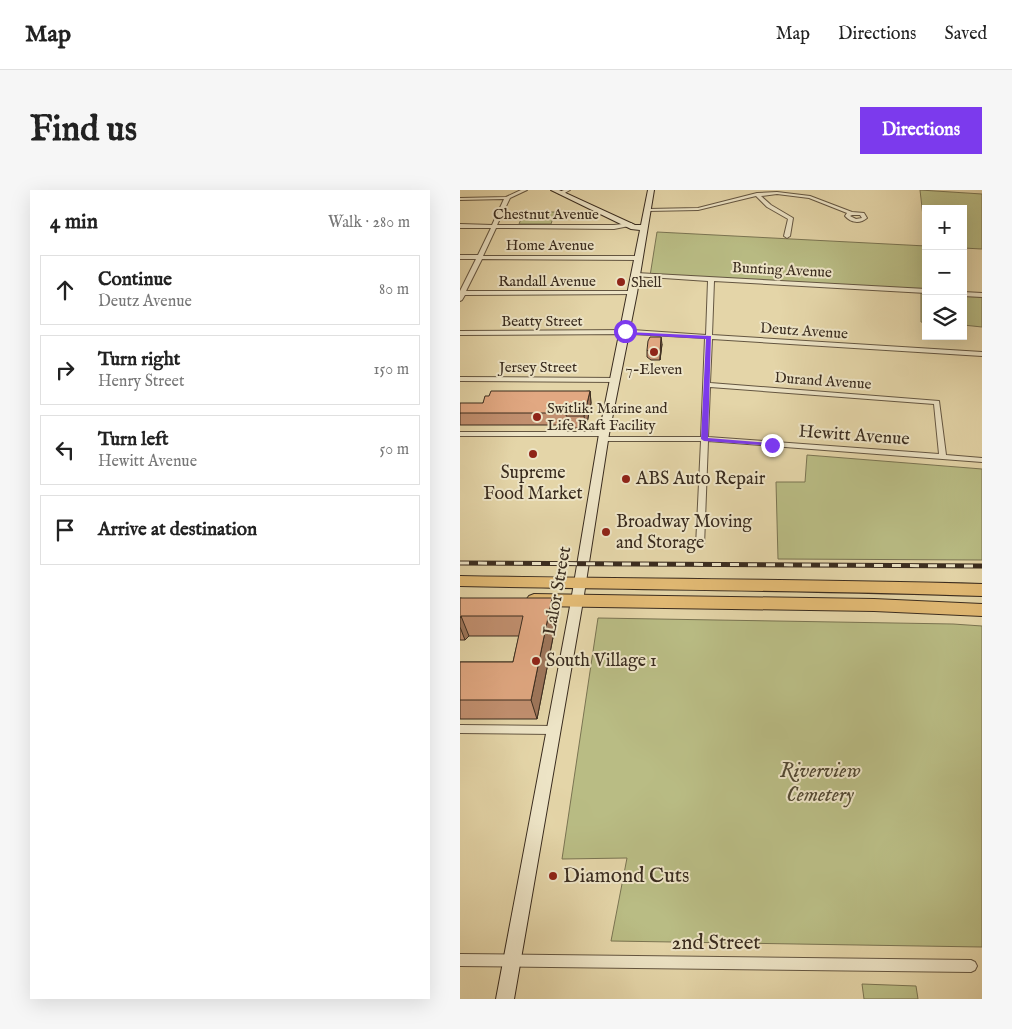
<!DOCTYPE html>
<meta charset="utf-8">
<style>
body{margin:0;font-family:"IM FELL English",serif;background:#f6f6f6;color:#222}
.controls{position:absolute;right:15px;top:15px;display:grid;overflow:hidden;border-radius:0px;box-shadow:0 5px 20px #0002}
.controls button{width:45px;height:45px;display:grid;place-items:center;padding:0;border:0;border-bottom:1px solid #e0e0e0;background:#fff;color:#222;font:25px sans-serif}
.stop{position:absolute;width:15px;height:15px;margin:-11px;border:4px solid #7c3aed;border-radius:50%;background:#fff}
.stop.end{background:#7c3aed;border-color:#fff;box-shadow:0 1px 5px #0008}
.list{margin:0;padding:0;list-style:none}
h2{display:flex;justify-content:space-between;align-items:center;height:65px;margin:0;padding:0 20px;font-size:21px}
h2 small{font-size:16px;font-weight:400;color:#767676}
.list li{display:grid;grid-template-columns:32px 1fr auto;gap:15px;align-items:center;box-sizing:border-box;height:70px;margin:0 10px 10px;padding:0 10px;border:1px solid #e0e0e0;border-radius:0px}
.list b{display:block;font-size:19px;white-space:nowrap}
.list p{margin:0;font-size:16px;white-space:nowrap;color:#767676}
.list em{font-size:16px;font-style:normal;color:#767676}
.icon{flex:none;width:28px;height:28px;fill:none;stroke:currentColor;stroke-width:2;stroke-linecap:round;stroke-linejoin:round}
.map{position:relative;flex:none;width:522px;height:809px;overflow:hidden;border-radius:0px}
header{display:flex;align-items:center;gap:30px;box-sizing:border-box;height:70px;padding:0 25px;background:#fff;border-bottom:1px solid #e0e0e0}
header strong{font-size:24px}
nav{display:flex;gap:28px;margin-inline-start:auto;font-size:18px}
.intro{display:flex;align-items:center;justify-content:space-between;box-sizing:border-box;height:120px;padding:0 30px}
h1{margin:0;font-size:35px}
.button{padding:12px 22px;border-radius:0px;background:#7c3aed;color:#fff;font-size:18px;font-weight:700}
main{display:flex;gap:30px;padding:0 30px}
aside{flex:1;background:#fff;border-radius:0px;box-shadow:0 5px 20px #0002}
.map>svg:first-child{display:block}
.green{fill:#b9bc84;stroke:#7a7452}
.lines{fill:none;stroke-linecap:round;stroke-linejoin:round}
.street-casing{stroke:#645641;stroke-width:2}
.secondary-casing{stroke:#3a2c1f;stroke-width:2}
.highway-casing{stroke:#3a2c1f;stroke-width:2}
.street{fill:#ede4c6;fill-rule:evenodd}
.secondary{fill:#ede4c6;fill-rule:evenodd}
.highway{fill:#e2ba74;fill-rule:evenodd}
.rail-casing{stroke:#3a2c1f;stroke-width:5}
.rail{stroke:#ede4c6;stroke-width:3;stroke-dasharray:9;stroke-linecap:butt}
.wall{fill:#c29070;stroke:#3a2c1f}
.shaded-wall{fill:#9e765b;stroke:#3a2c1f}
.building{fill:#e1a882;stroke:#3a2c1f}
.route{fill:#7c3aed}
.poi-dot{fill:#8f2418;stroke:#ede4c6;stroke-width:2}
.labels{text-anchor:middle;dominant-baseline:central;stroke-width:4;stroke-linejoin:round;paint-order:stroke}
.far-street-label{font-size:15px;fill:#3a2c1f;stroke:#ede4c6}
.far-poi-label{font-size:15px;fill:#3a2c1f;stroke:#ede4c6;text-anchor:start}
.street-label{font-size:18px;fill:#3a2c1f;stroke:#ede4c6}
.poi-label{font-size:18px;fill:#3a2c1f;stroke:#ede4c6;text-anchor:start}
.near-park-label{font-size:21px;font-style:italic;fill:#534933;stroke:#ede4c6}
.near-poi-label{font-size:21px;fill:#3a2c1f;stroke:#ede4c6;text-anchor:start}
.near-street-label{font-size:21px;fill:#3a2c1f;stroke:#ede4c6}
</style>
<header>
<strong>Map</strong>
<nav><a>Map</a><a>Directions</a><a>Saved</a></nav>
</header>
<div class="intro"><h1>Find us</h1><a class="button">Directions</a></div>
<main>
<aside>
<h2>4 min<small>Walk · 280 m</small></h2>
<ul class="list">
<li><svg class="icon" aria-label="ahead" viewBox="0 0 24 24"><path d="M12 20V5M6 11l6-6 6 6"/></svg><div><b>Continue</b><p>Deutz Avenue</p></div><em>80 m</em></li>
<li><svg class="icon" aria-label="right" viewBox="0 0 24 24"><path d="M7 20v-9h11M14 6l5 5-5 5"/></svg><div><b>Turn right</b><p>Henry Street</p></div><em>150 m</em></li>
<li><svg class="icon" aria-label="left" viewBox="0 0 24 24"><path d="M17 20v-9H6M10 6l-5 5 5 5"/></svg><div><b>Turn left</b><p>Hewitt Avenue</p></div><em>50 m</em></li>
<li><svg class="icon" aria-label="arrive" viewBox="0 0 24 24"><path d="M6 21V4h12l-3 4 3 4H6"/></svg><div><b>Arrive at destination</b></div></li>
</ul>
</aside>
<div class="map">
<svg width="522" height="809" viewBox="0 0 522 809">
<rect width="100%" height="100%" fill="#e4d5a8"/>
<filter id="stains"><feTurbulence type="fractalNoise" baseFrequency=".004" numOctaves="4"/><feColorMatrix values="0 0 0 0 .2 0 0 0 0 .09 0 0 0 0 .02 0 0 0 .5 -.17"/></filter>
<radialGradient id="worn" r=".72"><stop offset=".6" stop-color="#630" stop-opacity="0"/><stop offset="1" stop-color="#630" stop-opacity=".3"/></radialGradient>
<path class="green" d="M460,0l62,4v55l-19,-1v-39h-37v34z
M64,22h31l-4,12h-32z
M197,42l269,14v77l-5,-1v-30l-271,-16z
M503,104l19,1v32l-19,-2z
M347,265l175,14v91l-204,-1 -2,-77h29z
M138,428l355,6 29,2v321l-371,-6 16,-83 -65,1z
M402,794l54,2 2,13h-54z"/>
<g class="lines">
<g class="street-casing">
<path id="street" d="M61,0h6l-17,8 -13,27h117l17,-2 3,2 -20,4 -118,-1 -13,28h156l3,2 -3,2 -157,-1 -16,32h167l3,2 -1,1 -170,1 -3,5 -2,1v-10l16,-32h-16v-4h18l13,-27h-31v-4l32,1 12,-26 -44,1v-2l46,-1z
M104,0h6l-7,4h-4v-2z
M317,2l33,4 42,16 12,1 3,5c-7,6 -16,5 -22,-2l2,-3 -38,-15 -32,-4 -16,2 10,9 22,13 -3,18 -3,2 -3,-2 4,-17 -21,-12 -11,-11 -58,14 -50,1 -2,-1 2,-1 50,-1 59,-15zM392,25h8l2,3 -6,1 -6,-3z
M176,83l290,16v4l-212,-12 -2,54 270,17v4l-270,-17 -2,44 229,18 7,54 36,3v4l-274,-21 -4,105 -1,2h-6l-1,-2 5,-105h-97l-4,-2 4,-2h97l4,-99 -73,-4 -172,1v-4l172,-1 74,5 2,-54 -74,-5v-2zM250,197l224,17 5,50 -231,-17z
M503,102l19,1v4l-19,-1z
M0,187l156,1 3,2 -3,2 -156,-1z
M0,242h144l4,2 -4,2h-144z
M0,535l93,1 4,1 1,3 -1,3 -4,1 -93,-1z
M0,764l511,6 4,2 2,4 -2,4 -4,2 -511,-6z"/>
</g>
<g class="secondary-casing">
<path id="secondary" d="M91,0h8l76,35h6l7,-35h6l-17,103 -28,141 -26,167 -69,398h-18l75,-398 28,-167 41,-204 -9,-1z"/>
</g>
<g class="highway-casing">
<path id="highway" d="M0,386c174,3 348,3 522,8v12c-174,-6 -348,-6 -522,-10z
M74,404l340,5 108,5v12l-108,-5 -340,-5 -5,-2 -3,-4 3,-4z"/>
</g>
<use href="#street" class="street"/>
<use href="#secondary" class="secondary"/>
<use href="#highway" class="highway"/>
<g class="rail-casing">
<path id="rail" d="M0,373l522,3"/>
</g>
<use href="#rail" class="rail"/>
</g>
<path class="wall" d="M202,154l-2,16h-9l-4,-3v-7z
M130,201l1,12 -5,25h-18v-3h-108v-12l23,-10z
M0,408l97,19 -20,102h-77v-57h53l6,-26h-50l-4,4h-5z"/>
<path class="shaded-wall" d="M201,147l1,7 -2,16v-7z
M130,201l1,12 -5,25 -2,-12z
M92,408l5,19 -20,102 -6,-19z
M1,426l8,20 -4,4 -5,-13v-9z"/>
<path class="building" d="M190,147h11l-1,16h-9l-4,-3 1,-9z
M31,201h99l-6,25h-18l1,-3h-107v-10h23l2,-7h4z
M0,408h92l-21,102h-71v-38h53l10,-46h-62l-1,2z"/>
<path class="route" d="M165,139l3,3 83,4 -3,102 64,5h3v3l-71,-5 -3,-2 5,-100 -83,-5 -1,-3z"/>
<g class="poi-dot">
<circle cx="161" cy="92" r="5"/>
<circle cx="194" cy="162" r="5"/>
<circle cx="77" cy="227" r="5"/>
<circle cx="73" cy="264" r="5"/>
<circle cx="166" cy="289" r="5"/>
<circle cx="146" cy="342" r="5"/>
<circle cx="76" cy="471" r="5"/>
<circle cx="93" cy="686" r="5"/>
</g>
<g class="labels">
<g class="far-street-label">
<text x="86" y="24">Chestnut Avenue</text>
<text x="90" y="55">Home Avenue</text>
<text transform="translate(322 80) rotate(3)">Bunting Avenue</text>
<text x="87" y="91">Randall Avenue</text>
<text x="82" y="131">Beatty Street</text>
<text transform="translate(344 141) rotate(4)">Deutz Avenue</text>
<text x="78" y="177">Jersey Street</text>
<text transform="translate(363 191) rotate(4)">Durand Avenue</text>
</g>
<g class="far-poi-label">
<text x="171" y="92">Shell</text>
<text x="194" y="179" text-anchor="middle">7-Eleven</text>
<text x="87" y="218">Switlik: Marine and<tspan x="87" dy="17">Life Raft Facility</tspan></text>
</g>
<g class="street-label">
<text transform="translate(394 246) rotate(4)">Hewitt Avenue</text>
<text transform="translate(98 401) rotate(-80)">Lalor Street</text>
</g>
<g class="poi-label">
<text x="73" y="283" text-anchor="middle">Supreme<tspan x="73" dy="21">Food Market</tspan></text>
<text x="176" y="289">ABS Auto Repair</text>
<text x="156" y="332">Broadway Moving<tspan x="156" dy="21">and Storage</tspan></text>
<text x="86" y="471">South Village 1</text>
</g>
<g class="near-park-label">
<text x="360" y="581">Riverview<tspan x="360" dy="24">Cemetery</tspan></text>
</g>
<g class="near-poi-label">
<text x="103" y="686">Diamond Cuts</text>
</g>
<g class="near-street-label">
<text x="256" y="753">2nd Street</text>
</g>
</g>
<rect width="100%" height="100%" filter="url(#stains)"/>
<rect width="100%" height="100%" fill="url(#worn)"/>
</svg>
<div class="controls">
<button>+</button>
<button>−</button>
<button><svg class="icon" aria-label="layers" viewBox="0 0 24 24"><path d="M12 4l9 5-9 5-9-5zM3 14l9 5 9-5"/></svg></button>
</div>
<div class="stop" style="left:165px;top:141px"></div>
<div class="stop end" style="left:312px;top:255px"></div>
</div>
</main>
